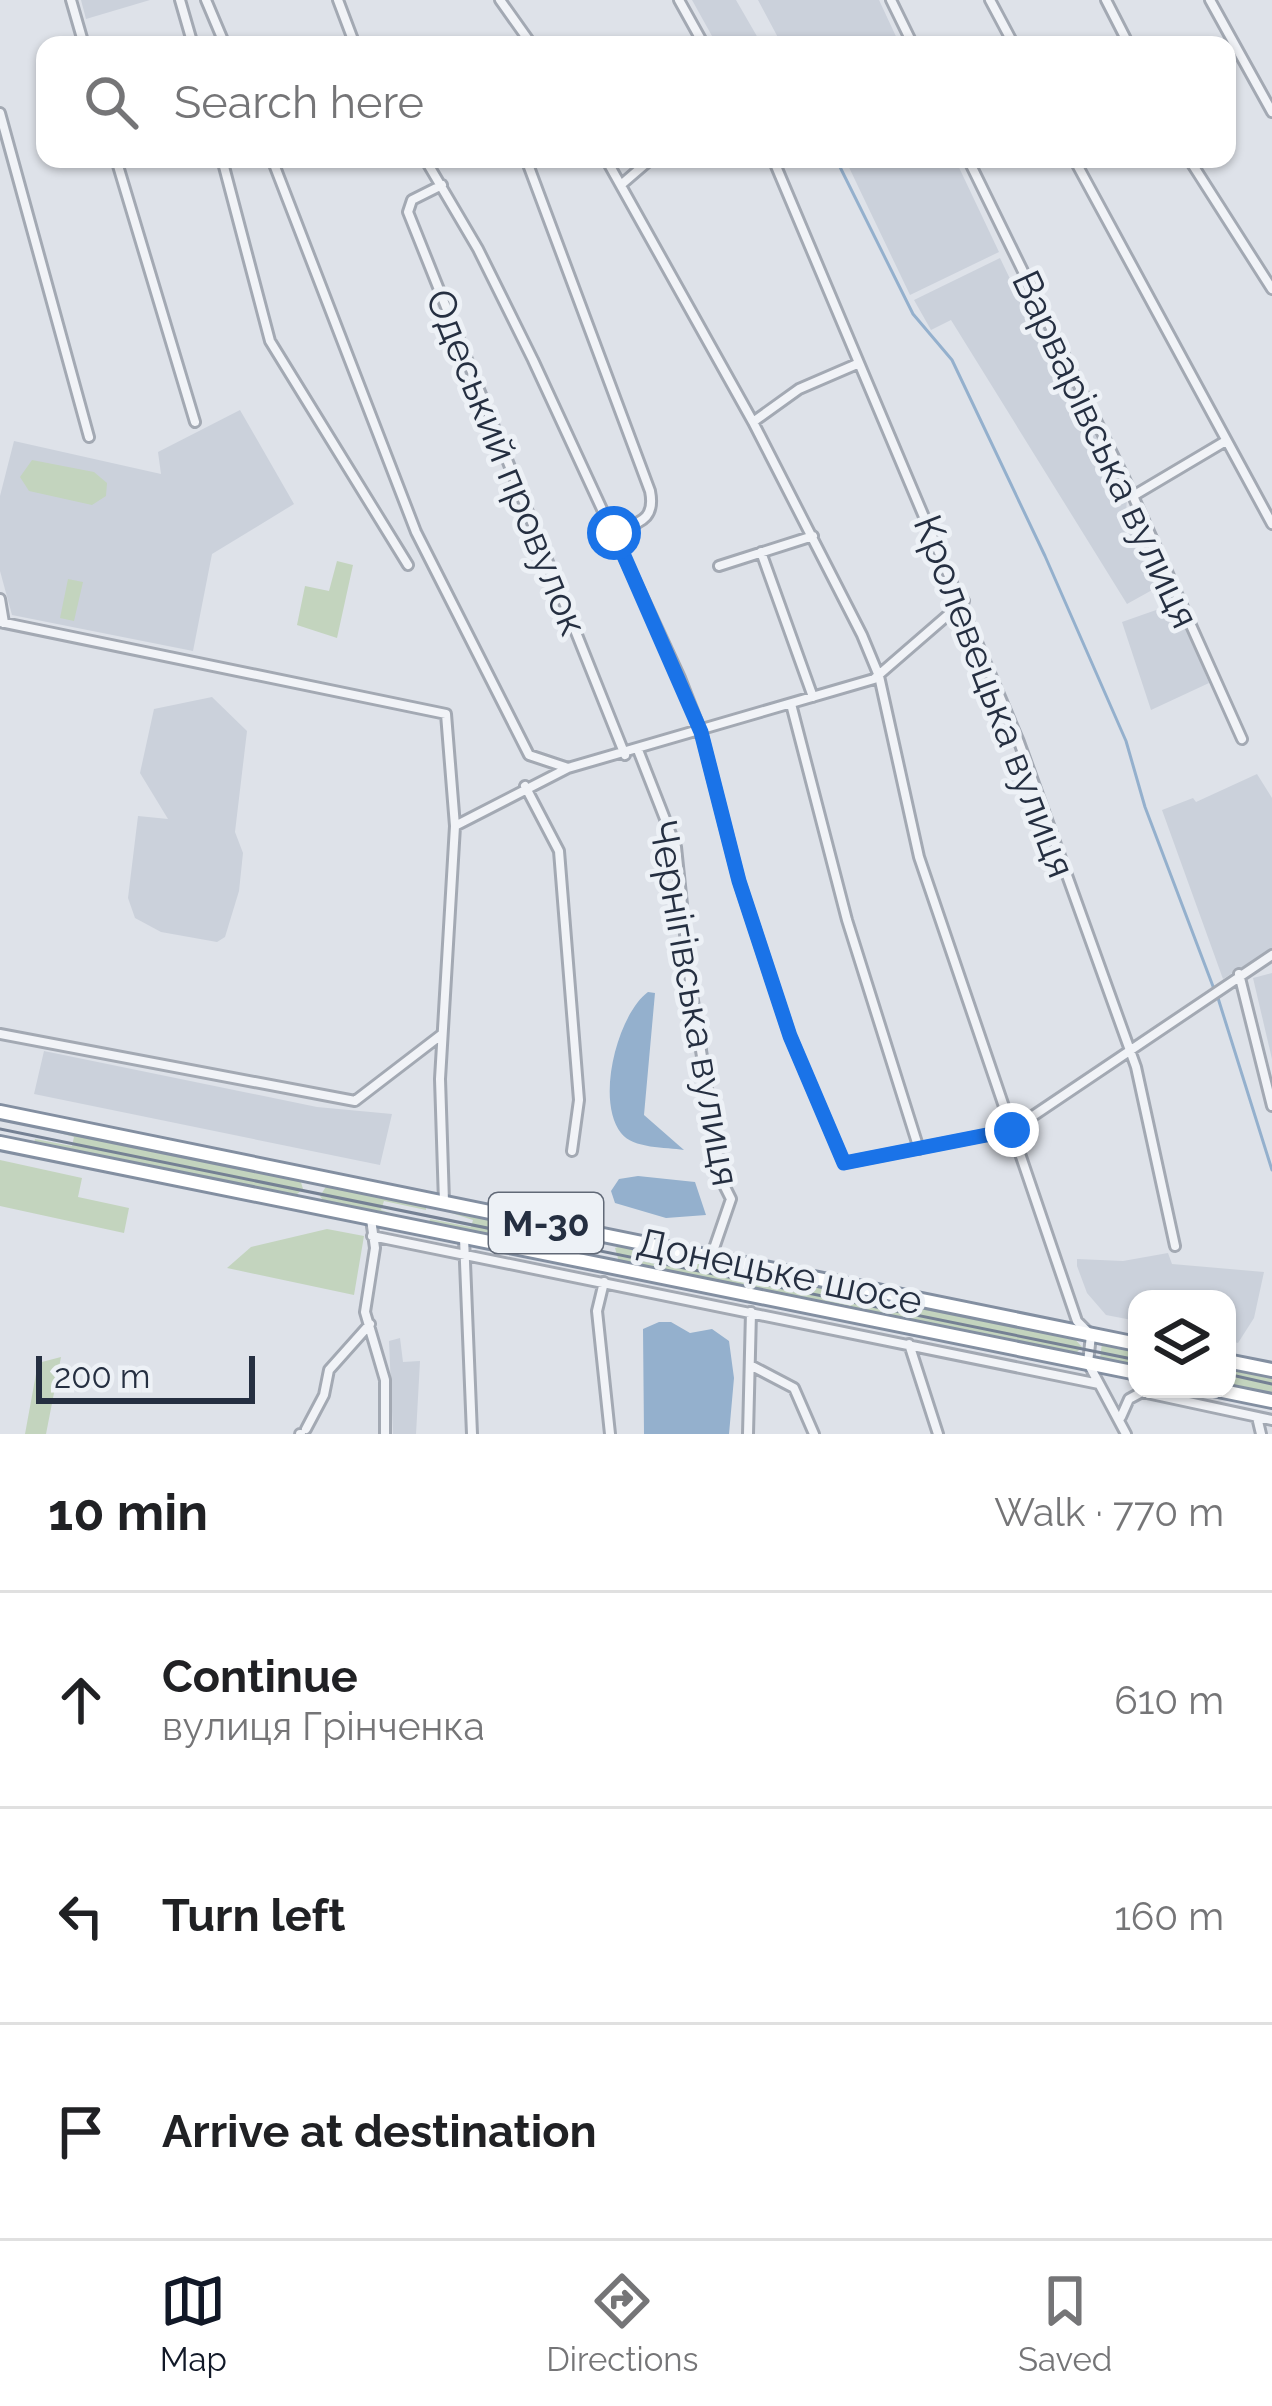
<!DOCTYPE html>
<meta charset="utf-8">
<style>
body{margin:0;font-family:Raleway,sans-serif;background:#f2f2f2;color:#202124}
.controls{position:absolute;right:36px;bottom:36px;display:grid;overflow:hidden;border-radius:24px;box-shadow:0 3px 9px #0004}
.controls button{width:108px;height:108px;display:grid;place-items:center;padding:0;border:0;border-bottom:3px solid #e0e0e0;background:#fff;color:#202124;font:60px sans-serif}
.scale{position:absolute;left:36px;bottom:30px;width:219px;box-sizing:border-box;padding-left:12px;border:6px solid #252f41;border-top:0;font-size:33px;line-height:42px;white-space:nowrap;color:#252f41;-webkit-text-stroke:9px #edf1f6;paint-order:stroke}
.stop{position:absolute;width:36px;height:36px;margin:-27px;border:9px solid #1a73e8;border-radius:50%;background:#fff}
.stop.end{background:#1a73e8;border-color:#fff;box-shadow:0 3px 12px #0008}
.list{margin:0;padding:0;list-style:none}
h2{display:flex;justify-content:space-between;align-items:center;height:156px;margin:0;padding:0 48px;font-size:51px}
h2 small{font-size:39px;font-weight:400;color:#757577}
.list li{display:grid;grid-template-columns:78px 1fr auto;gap:36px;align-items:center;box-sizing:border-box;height:216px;padding:0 48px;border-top:3px solid #e0e0e0}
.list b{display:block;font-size:45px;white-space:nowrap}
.list p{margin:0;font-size:39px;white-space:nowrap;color:#757577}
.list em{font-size:39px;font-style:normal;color:#757577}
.icon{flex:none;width:66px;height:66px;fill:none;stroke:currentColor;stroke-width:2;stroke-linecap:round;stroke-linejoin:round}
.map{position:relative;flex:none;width:1272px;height:1434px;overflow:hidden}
.search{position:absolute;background:#fff;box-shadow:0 3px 9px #0004;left:36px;right:36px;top:36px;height:132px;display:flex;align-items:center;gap:30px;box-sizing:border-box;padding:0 42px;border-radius:24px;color:#757577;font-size:45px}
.sheet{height:804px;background:#fff}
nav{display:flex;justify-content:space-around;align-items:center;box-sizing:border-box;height:168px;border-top:3px solid #e0e0e0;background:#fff;font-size:33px;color:#757577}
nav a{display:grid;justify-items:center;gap:6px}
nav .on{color:#111827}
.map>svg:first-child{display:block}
.built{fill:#cbd1db}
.green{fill:#c3d4be}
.water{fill:#94b0cd}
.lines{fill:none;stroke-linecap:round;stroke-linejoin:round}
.stream{stroke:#94b0cd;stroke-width:3}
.minor-casing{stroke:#a3a9b3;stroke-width:14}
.highway-casing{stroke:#838fa1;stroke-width:18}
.minor{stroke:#f1f3f7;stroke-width:8}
.highway{stroke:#fff;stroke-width:12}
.tram{stroke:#758194;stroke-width:3}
.route{stroke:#1a73e8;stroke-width:15}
.labels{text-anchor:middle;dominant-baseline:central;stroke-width:10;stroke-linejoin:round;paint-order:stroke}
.shield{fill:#edf1f6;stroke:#616977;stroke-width:3}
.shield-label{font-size:36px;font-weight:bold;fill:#252f41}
.street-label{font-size:39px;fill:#252f41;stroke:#edf1f6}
</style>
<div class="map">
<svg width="1272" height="1434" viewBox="0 0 1272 1434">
<rect width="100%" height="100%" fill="#dee2e9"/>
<path class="built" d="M81,0h69l-64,19z
M692,0h44l26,45h-45z
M758,0h121l21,45h-118z
M845,159h110l44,93 -89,43z
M1000,258l26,54 8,-3 28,54 65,135 -1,15 37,71 -36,20 -176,-284 -20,10 -17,-30z
M240,410l54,94 -82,50 -19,97 -181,-36 -12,-44v-75l14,-55 147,33 -3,-22z
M1159,609l3,6 17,-6 30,74 -58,27 -29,-88z
M212,697l35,34 -12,101 8,21 -4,38 -14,46 -8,5 -56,-10 -26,-14 -7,-20 10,-82 30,3 -28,-46 14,-64z
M1257,774l15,24v151l-49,30 -61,-169 31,-12 3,4z
M1272,973v86l-19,-81z
M44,1051l273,56 75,7 -12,51 -346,-71z
M1168,1253l4,11 92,8 -10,46 -16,25 -11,-3v-41h-90v22l-31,-6 -19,-22 -10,-27v-7l46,2z
M400,1338l3,24 17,-1 -4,73h-23l-4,-93z"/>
<path class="green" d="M32,460l62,12 13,11 -1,13 -14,9 -63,-14 -9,-14z
M337,561l16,4 -16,73 -40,-13 8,-39 24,5z
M68,579l15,3 -9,39 -14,-3z
M36,1126l264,53 3,10 -7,6 -262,-51 1,-5 37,7 2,-9z
M0,1160l82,18 -4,19 51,11 -5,25 -124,-27z
M327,1185l99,20v5l-42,-9 -3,9 42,13 -98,-20 -5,-7z
M433,1207l160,33 4,13 -8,4 -160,-33 1,-5 41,8 2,-7z
M327,1229l37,7 -10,59 -127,-27 24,-21z
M623,1245l449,91 10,11 -7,7 -456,-92 -4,-14z
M1102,1343l35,7v17l-37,-8z
M61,1357l-15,77h-21l13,-71z
M1227,1368l45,9v18l-45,-10z"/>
<path class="water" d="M648,992l7,1 -11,122 40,35c-18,-3 -51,-1 -63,-17 -26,-33 -3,-119 27,-141z
M638,1176l57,6 11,33 -40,3 -51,-15 -4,-12 8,-12z
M659,1322h12l19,11 22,-4 17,12 5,37 -5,56h-85l-1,-105z"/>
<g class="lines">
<path class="stream" d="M836,159l77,155 39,46 93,196 81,185 19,66 69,182
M1218,998l54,172"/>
<g class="minor-casing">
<path id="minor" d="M71,0l13,45
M180,0l13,45
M206,0l19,45
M338,0l17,45
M500,0l32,45
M679,0l25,45
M891,0l22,45
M990,0l24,45
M1106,0l23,45
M1210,0l62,112
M0,113l89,324
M116,159l79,263
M222,159l48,182 138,224
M272,159l144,373 113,223 39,13
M425,159l53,90 55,111 147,318 21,54 38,149 51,155 54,127 168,-33 260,-175
M526,159l124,332c6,30 -12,31 -36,42
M606,159l147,263 109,213 17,41 40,181 158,464 14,14 -3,28 38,71
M773,159l246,583 117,325 39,179
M968,159l165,337 109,243
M1074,159l198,365
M1189,159l83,130
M622,184l29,-25
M442,185l-30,15 -4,12 217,543
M753,422l46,-33 58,-25
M1133,496l91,-54
M761,552l52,145
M719,566l94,-30
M0,599l4,24
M0,622l446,92 9,112 -15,253 4,123
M791,704l56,216 72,229
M638,750l38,97 14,135 32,199 9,18 -20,58
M525,786l34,65 20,249 -7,51
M457,825l111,-57 306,-89 90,-78
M1239,974l33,132
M0,1034l355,67 86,-66
M371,1219l4,29 -10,64 20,68v54
M372,1236l727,148
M464,1238l8,196
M604,1282l-7,29 13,123
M909,1344l29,90
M750,1365l44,23 20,46
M1121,1417l8,-18 13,-7 130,28
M1257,1417l4,17
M306,1429l18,-34 5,-25 41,-46
M300,1434h1
M748,1434l3,-122"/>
</g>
<g class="highway-casing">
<path id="highway" d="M0,1112l1137,232
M0,1143l1137,230
M1227,1361l45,9
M1213,1389l59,12"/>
</g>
<use href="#minor" class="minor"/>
<use href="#highway" class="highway"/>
<path class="tram" d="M0,1129l1137,231
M1227,1374l45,10"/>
</g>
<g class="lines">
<path class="route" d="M614,533l87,199 38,149 51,155 54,127 168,-33"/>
</g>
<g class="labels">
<rect class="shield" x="489" y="1193" width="114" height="60" rx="9"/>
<g class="shield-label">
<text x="546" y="1223">М-30</text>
</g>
<g class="street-label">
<text transform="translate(1106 449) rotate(65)">Варварівська вулиця</text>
<text transform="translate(507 462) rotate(68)">Одеський провулок</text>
<text transform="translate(995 696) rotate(69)">Кролевецька вулиця</text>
<text transform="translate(695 1003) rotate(80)">Чернігівська вулиця</text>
<text transform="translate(780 1271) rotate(12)">Донецьке шосе</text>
</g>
</g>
</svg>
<div class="controls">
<button><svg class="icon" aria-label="layers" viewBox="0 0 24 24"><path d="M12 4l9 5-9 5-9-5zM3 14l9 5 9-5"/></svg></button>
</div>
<div class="scale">200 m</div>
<div class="stop" style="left:614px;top:533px"></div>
<div class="stop end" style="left:1012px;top:1130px"></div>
<div class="search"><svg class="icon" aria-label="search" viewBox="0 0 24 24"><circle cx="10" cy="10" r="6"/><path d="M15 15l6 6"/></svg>Search here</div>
</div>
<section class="sheet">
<h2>10 min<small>Walk · 770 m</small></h2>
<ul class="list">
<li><svg class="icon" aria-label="ahead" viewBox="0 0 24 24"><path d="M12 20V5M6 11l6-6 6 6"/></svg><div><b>Continue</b><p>вулиця Грінченка</p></div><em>610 m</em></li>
<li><svg class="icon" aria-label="left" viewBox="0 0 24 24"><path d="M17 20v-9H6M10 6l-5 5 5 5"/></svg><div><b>Turn left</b></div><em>160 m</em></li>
<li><svg class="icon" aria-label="arrive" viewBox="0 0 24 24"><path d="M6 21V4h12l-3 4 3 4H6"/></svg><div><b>Arrive at destination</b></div></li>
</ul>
</section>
<nav>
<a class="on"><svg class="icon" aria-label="map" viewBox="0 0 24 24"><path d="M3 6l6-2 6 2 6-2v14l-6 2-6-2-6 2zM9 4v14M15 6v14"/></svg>Map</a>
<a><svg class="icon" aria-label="directions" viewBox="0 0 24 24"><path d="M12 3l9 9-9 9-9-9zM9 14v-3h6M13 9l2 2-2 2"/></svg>Directions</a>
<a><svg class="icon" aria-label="saved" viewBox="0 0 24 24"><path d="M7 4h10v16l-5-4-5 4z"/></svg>Saved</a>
</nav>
